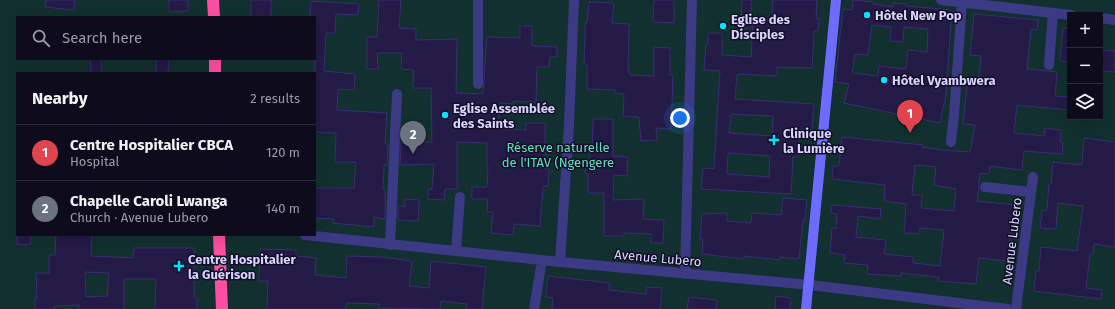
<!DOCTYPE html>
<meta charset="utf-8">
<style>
body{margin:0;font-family:"Fira Sans",sans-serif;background:#171425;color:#f1f3f6}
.controls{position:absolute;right:12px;top:12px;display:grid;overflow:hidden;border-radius:0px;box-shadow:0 4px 16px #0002}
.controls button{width:36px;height:36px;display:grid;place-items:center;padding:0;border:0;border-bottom:1px solid #2e2b3b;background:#0e0b1c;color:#f1f3f6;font:20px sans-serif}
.you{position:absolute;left:680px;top:118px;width:14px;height:14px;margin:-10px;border:3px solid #fff;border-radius:50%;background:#1a73e8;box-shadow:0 0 0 6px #1a73e833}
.badge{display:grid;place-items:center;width:26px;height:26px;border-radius:50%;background:#00e5ff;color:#fff;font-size:13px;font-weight:700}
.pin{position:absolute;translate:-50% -33px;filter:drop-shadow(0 1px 2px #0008)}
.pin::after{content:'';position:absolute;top:21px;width:14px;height:12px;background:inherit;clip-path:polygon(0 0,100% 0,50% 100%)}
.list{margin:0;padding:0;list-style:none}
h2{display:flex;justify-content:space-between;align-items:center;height:52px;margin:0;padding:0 16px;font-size:17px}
h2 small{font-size:13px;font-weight:400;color:#9b9ba3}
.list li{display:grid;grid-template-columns:26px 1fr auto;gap:12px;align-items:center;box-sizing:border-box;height:56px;padding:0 16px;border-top:1px solid #2e2b3b}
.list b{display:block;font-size:15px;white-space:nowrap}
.list p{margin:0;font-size:13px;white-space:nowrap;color:#9b9ba3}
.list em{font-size:13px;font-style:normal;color:#9b9ba3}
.icon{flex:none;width:22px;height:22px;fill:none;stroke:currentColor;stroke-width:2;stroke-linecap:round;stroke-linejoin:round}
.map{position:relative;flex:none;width:1115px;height:309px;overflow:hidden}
.search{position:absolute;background:#0e0b1c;box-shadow:0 4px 16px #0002;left:16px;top:16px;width:300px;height:44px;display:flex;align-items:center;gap:10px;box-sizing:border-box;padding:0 14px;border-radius:0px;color:#9b9ba3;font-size:15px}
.panel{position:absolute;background:#0e0b1c;box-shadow:0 4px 16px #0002;left:16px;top:72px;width:300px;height:164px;border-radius:0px}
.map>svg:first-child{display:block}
.green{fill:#12302f;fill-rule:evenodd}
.building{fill:#241b47;stroke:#3b2d73;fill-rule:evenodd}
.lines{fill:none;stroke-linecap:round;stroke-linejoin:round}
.street{stroke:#3d3a85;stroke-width:10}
.secondary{stroke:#6f6bff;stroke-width:10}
.highway{stroke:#ff4fa3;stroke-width:12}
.poi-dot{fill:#00e5ff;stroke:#130f26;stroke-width:1.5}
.labels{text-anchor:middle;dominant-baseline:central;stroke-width:3;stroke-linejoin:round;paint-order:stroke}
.poi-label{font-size:13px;font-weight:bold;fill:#d9d4ff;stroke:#130f26;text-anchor:start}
.park-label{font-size:13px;fill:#5fe0c0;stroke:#130f26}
.street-label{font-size:13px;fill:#d9d4ff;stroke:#130f26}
</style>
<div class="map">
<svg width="1115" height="309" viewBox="0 0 1115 309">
<rect width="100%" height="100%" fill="#130f26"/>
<path class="green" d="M0,0h1115v309h-1115zM1070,15h30v102h-30zM17,17h298v42h-298zM17,73h298v162h-298z"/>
<path class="building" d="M46,0h29l-1,10 -29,-3z
M169,0h19v11l-19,1z
M251,0h20v17h-20z
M379,0h22l-2,28 17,1v11l41,-1 -1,54 27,1 4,-57 33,1v-12h12v20l25,1v10h-7l-1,10h-12l-1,35 -23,-1v3l-13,-1 -2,26 28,1v-7h19v46h4l-1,17h-5l-3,40 -26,-2 -1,11 -22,-2 2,-21h-6l1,-13h-16v-12h15l1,-21h-1v-23l-30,-1v47h-12l-1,11 -16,-1v-10h4l2,-25 -34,1 1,-22 31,-1 -1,-54h-18l1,-18 -13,-1 1,-16h-25l1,16h-11v-32h10z
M654,0h20v23l-21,-1z
M742,0h9v28h-10z
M773,0h44l-1,18 3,1 -1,12h-4l-2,37 -35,-1v9l-37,-2 -1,1h-2l-2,24 79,5 -2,26 -12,-1 -2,28h-5l-2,37 -90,-5 2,-21 11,1 6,-98 -16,-1 2,-25h2v-12h14v22l29,2 2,-37 19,1zM731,114l42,2 -1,20 -43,-3zM728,153l42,3 -1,21 -42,-3z
M853,0l21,2 -1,2 20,3v-4l13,1v2l46,4 -6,84 -6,29 -96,-20 5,-19 -14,-2 8,-73 9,1zM872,25l19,2 -1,14 13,1 1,-15 24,2 -1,23 -19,-2 -2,19 -27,-3 -1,10 -26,-3 3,-19 13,1z
M311,1l48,3 -1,11 -22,-1 -1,19h-9l-2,38 31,3 -1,16 -16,-1 -1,21 50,3 -2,31h3l-1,21h-3l-1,24h2v30l-11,-2v10l-41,-4 1,-4 -19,-1v-30h39l2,-26h-21l1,-29 -21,-1v-115h-5z
M589,2l25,1 -2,20 17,1 -1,48h2v3l24,1v-29l16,1v27l3,1 -2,53 -15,-1 1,12 -16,1 -2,-24 -16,-1 1,-22 -9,-1v-3l-28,-1v-25h-3l1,-30v-11h2z
M974,14l64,6 -1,10 -6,-1 -4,40 30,3 -2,24 15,1v13l-53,-5 -3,28 30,3 1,-8 16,2 -1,12 3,1 -1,11 -38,-3 -2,19 -32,-4 -1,8 -9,-1 -3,28 40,4 -3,27 -3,-1 -4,30 -28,-3 -3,26 -38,-3 1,-4 -38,-4v3l-34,-2 1,-9 -24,-2 1,-8 -15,-2 2,-25 4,1 1,-15 -6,-1 1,-8 49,4 -1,10 -22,-3 -2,21 30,3 -2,14 29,3v6l27,3 4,-36 -24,-2 -1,6 -15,-1 2,-29 -22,-3 1,-16 -53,-6 1,-13h6l3,-29 81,8 -1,2 20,3 28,2 5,-27 -12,-1 5,-47 11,1 2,-22 -11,-1zM915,165l21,2 -2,18 22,4 -2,22 -33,-3 1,-13h-10z
M1063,28h7v34l-10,-1z
M1100,50l15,1v21l-15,-1z
M90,59h11l1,14h-11z
M156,59h13l-1,14h-12z
M593,119h20v37l15,1 -1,19 -13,-1 -1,25 31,-1 -1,20 21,1 -1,23h-12v-9l-27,-1v3h-20v-43h-16v-19h-3l1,-12h4v-9h2z
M1084,138l31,4v105l-21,-3 -1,10h-3l-4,34 16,2 -1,9 -67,-8 2,-20h3l2,-24 36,4 6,-45 -25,-3 -2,26 -16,-1 2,-18h5l2,-26h2l2,-22 29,3z
M783,198l24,2 -2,21 -2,-1 -4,39 -19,-2v3l-36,-4v3l-42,-5 1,-15h-3l2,-25 25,-1v8l24,2 1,-10 29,2z
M405,199l14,1 -1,21 -20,-1v-14l7,1z
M17,235h14l-1,10 -13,-1z
M56,235h36l-1,21 42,2 1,-10h60v50h3v11h-42l1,-30h-32v30h-45v-4l-25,1v3h-19v-11h2l-1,-25h13v-18h6zM85,272l24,1 -2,23 -21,1z
M260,249l36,1v6l20,2 -1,17 31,3 1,-22 36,1 29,4 -3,25 20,2 2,-27 55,6 -4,42h-16l1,-5 -26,-3 -1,8 -61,-1v-4l-33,-1v6h-79l1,-28h-9z
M548,276l61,7v7l37,4 1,-7 15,1 -2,21h-108l1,-11 -7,-1z
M776,296l15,2 -1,11h-15z
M689,297l28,3 -1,9h-29z"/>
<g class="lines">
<path class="street" d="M941,0l130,15
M1100,18l15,2
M1049,65l4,-52
M478,84v-84
M951,142l3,-27 8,-112
M985,187l46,5
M305,235l255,27 250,23 198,24
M390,245l7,-151
M456,251l4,-54
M560,262l9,-137 5,-125
M685,274l7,-274
M534,309l8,-49
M1016,309l17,-132"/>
<path class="secondary" d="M806,309l30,-309"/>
<path class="highway" d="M213,0l1,17
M215,59v14
M219,235l3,74"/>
</g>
<g class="poi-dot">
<circle cx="867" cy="15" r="4"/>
<circle cx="723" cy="26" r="4"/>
<circle cx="884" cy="80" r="4"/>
<circle cx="445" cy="115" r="4"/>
<path d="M772 134h4v4h4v4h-4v4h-4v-4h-4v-4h4z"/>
<path d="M177 260h4v4h4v4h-4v4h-4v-4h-4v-4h4z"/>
</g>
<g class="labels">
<g class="poi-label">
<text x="875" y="15">Hôtel New Pop</text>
<text x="731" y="19">Eglise des<tspan x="731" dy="15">Disciples</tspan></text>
<text x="892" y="80">Hôtel Vyambwera</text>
<text x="453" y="108">Eglise Assemblée<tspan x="453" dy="15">des Saints</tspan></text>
<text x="783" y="133">Clinique<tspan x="783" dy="15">la Lumière</tspan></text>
<text x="188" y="259">Centre Hospitalier<tspan x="188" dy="15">la Guérison</tspan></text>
</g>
<g class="park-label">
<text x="558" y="147">Réserve naturelle<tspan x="558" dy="15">de l'ITAV (Ngengere</tspan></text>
</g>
<g class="street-label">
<text transform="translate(1012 241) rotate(-83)">Avenue Lubero</text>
<text transform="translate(658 258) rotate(5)">Avenue Lubero</text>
</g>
</g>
</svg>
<div class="controls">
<button>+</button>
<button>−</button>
<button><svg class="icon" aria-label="layers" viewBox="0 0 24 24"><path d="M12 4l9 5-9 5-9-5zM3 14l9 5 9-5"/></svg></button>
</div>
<div class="you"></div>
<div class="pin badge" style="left:910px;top:133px;background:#e0444e">1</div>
<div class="pin badge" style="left:413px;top:154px;background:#6b7280">2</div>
<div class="search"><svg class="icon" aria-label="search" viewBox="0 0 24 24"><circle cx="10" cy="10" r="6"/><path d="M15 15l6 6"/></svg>Search here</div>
<section class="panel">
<h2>Nearby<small>2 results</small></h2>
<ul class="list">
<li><span class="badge" style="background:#e0444e">1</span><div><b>Centre Hospitalier CBCA</b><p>Hospital</p></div><em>120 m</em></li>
<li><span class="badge" style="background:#6b7280">2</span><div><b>Chapelle Caroli Lwanga</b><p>Church · Avenue Lubero</p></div><em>140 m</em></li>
</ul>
</section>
</div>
